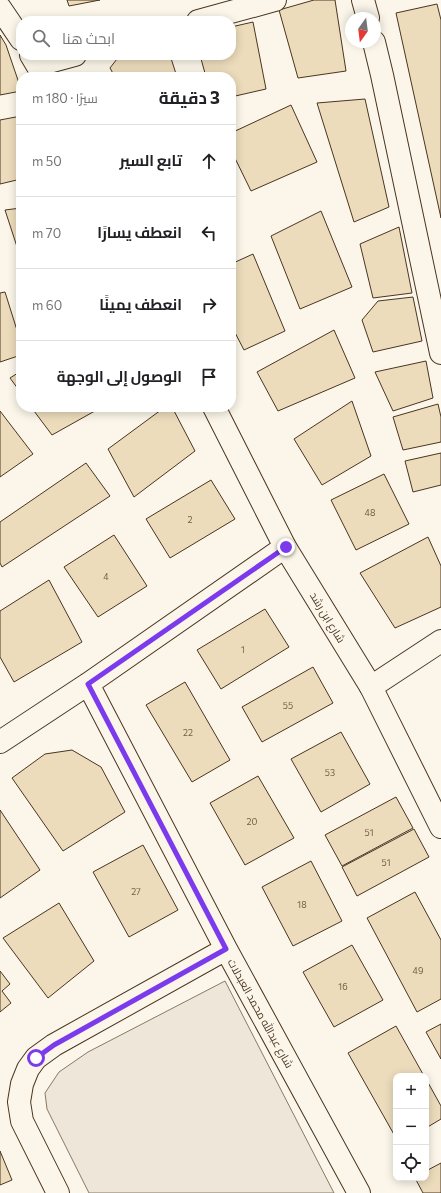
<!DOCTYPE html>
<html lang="ar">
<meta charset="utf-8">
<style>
body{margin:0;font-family:Commissioner,Cairo,sans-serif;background:#f2f2f2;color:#202124;direction:rtl}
.controls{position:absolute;right:12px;bottom:12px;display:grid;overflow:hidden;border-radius:8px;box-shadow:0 2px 10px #0003}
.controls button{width:36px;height:36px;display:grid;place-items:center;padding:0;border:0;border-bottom:1px solid #e0e0e0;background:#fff;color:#202124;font:20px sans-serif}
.compass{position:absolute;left:345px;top:12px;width:36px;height:36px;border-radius:50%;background:#fff;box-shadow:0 2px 10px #0003;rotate:194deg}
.stop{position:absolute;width:12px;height:12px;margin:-9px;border:3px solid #7c3aed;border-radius:50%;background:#fff}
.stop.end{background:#7c3aed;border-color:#fff;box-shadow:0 1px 4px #0008}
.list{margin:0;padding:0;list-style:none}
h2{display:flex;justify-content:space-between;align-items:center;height:52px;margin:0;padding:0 16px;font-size:17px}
h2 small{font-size:13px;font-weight:400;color:#757577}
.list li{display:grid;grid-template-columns:26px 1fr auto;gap:12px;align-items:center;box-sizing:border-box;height:72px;padding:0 16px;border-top:1px solid #e0e0e0}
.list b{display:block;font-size:15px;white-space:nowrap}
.list em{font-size:13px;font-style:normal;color:#757577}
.icon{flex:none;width:22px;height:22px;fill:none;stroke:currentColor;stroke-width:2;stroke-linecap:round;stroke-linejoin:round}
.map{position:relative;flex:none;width:441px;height:1193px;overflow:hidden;direction:ltr}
.search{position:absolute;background:#fff;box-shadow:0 2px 10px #0003;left:16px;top:16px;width:220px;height:44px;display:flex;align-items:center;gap:10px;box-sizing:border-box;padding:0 14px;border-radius:16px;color:#757577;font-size:15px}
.panel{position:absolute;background:#fff;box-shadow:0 2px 10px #0003;left:16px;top:72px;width:220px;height:340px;border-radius:16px;direction:rtl}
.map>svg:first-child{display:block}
.green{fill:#ede6d9;stroke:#887966}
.building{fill:#ecdcbc;stroke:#4a3520}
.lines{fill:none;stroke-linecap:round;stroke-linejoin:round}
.minor-casing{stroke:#4a3520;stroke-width:24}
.tertiary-casing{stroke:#4a3520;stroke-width:24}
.minor{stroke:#fbf6e9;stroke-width:22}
.tertiary{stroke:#fbf6e9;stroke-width:22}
.route{stroke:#7c3aed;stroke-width:5}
.labels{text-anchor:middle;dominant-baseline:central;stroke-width:3;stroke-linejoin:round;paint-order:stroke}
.number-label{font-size:9px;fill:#725f47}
.street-label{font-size:11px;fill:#4a3520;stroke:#fbf6e9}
</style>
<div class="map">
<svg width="441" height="1193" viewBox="0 0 441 1193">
<rect width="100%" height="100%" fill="#fbf6e9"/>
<path class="green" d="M225,981l109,212h-245l-42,-84 -2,-16 14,-21 29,-20z"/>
<path class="building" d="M67,0h33l-31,6z
M314,0h21l11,71 -48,7 -19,-68z
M437,4l4,16v198l-45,-205z
M253,22l13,67 -35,8v-20h-25l-6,-22h31v-28z
M0,35l6,10 15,44v2l-21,4z
M120,55h50l7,22h-62l-5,-9z
M365,99l24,108 -35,15 -37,-119z
M291,105l26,57 -66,29 -20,-41v-17z
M21,116v63l-21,5v-64z
M21,208v51l-16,-49z
M321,211l31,76 -52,22 -29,-73z
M399,227l13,66 -39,5 -13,-54z
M253,254l32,77 -41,19 -13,-25v-61z
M5,292l16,51v12l-21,7v-69z
M413,297l9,44 -49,11 -11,-32 16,-19z
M334,330l21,48 -77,33 -21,-39z
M426,361l7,37 -40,13 -18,-39z
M21,371v22l-11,-15z
M352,401l19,55 -49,29 -28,-46z
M438,404l3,13v25l-38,8 -10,-33z
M31,407h71l-50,28z
M165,407h7l23,44 -61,46 -26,-48z
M0,411l33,43 -33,23z
M441,453v32l-28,7 -8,-31z
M86,463l24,33 -108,71 -2,-4v-41z
M384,474l25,50 -53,26 -25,-50z
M211,480l24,39 -65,39 -24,-39z
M114,535l33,51 -49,31 -34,-50z
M428,537l13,29v41l-46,21 -35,-55z
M49,580l33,62 -68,40 -14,-25v-46z
M265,609l24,38 -68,42 -24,-39z
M313,667l20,36 -71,39 -20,-35z
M185,682l45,78 -38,22 -46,-77z
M341,732l29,52 -49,28 -30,-53z
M72,750l29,17 24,45 -62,39 -51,-73 33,-24z
M258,776l36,62 -49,27 -35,-62z
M396,797l17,31 -71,38 -17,-31z
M0,810l40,60 -40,28z
M414,829l15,28 -72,39 -15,-29z
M143,845l35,65 -49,27 -36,-65z
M311,861l31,60 -49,25 -31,-59z
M415,892l26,48v59l-24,13 -50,-94z
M59,903l35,58 -46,37 -45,-60z
M352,945l31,55 -49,27 -31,-55z
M0,971l10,13 -8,7 9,12 -11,9z
M441,1024v35l-15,-27z
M396,1026l28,50h-28v62l-48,-85z
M426,1079l15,27v13l-15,9z
M0,1151l12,29 -12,5z
M441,1163v30h-18l-8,-15h11v-7z"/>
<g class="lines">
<g class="minor-casing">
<path id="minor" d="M363,0l5,18
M198,21l77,-21
M374,42l8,33 59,278
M38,65l37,-10
M88,684l138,265 133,244
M371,687l70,-46
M0,742l88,-58 197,-137
M58,1193l-36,-72 -3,-19 3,-18 6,-15 8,-11 18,-13 172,-96"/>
</g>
<g class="tertiary-casing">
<path id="tertiary" d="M0,8l21,31
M31,55l13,22
M214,407l71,140 86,140 70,140"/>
</g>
<use href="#minor" class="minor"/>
<use href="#tertiary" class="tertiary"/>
</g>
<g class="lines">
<path class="route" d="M36,1058l18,-13 172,-96 -138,-265 198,-137"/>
</g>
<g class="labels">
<g class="number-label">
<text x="370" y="512">48</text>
<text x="190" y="519">2</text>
<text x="106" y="576">4</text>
<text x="243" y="649">1</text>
<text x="288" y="705">55</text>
<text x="188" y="732">22</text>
<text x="330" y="772">53</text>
<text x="252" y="821">20</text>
<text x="369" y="832">51</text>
<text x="386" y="862">51</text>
<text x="136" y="891">27</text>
<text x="302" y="904">18</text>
<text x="418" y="970">49</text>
<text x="343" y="986">16</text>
</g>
<g class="street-label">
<text transform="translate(328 617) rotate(59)">شارع ابن رشد</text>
<text transform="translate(261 1013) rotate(61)">شارع عبدالله محمد العبدلات</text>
</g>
</g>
</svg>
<div class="controls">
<button>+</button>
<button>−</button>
<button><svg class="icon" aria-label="locate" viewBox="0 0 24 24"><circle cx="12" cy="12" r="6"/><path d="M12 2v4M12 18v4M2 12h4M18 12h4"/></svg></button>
</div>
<svg class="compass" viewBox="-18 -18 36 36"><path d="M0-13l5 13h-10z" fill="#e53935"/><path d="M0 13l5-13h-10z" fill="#757577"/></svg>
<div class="stop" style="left:36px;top:1058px"></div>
<div class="stop end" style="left:286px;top:547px"></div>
<div class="search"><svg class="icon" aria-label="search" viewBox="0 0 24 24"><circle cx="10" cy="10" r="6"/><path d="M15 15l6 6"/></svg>ابحث هنا</div>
<section class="panel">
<h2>3 دقيقة<small>سيرًا · 180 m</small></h2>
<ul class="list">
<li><svg class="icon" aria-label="ahead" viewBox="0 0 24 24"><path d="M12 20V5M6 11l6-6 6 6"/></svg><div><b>تابع السير</b></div><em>50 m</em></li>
<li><svg class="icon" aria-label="left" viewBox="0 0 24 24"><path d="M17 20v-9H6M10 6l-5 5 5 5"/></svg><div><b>انعطف يسارًا</b></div><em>70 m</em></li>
<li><svg class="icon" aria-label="right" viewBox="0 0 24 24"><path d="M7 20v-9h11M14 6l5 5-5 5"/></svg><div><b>انعطف يمينًا</b></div><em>60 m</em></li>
<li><svg class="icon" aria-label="arrive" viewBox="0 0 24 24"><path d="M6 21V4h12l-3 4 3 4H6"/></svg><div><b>الوصول إلى الوجهة</b></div></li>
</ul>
</section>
</div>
